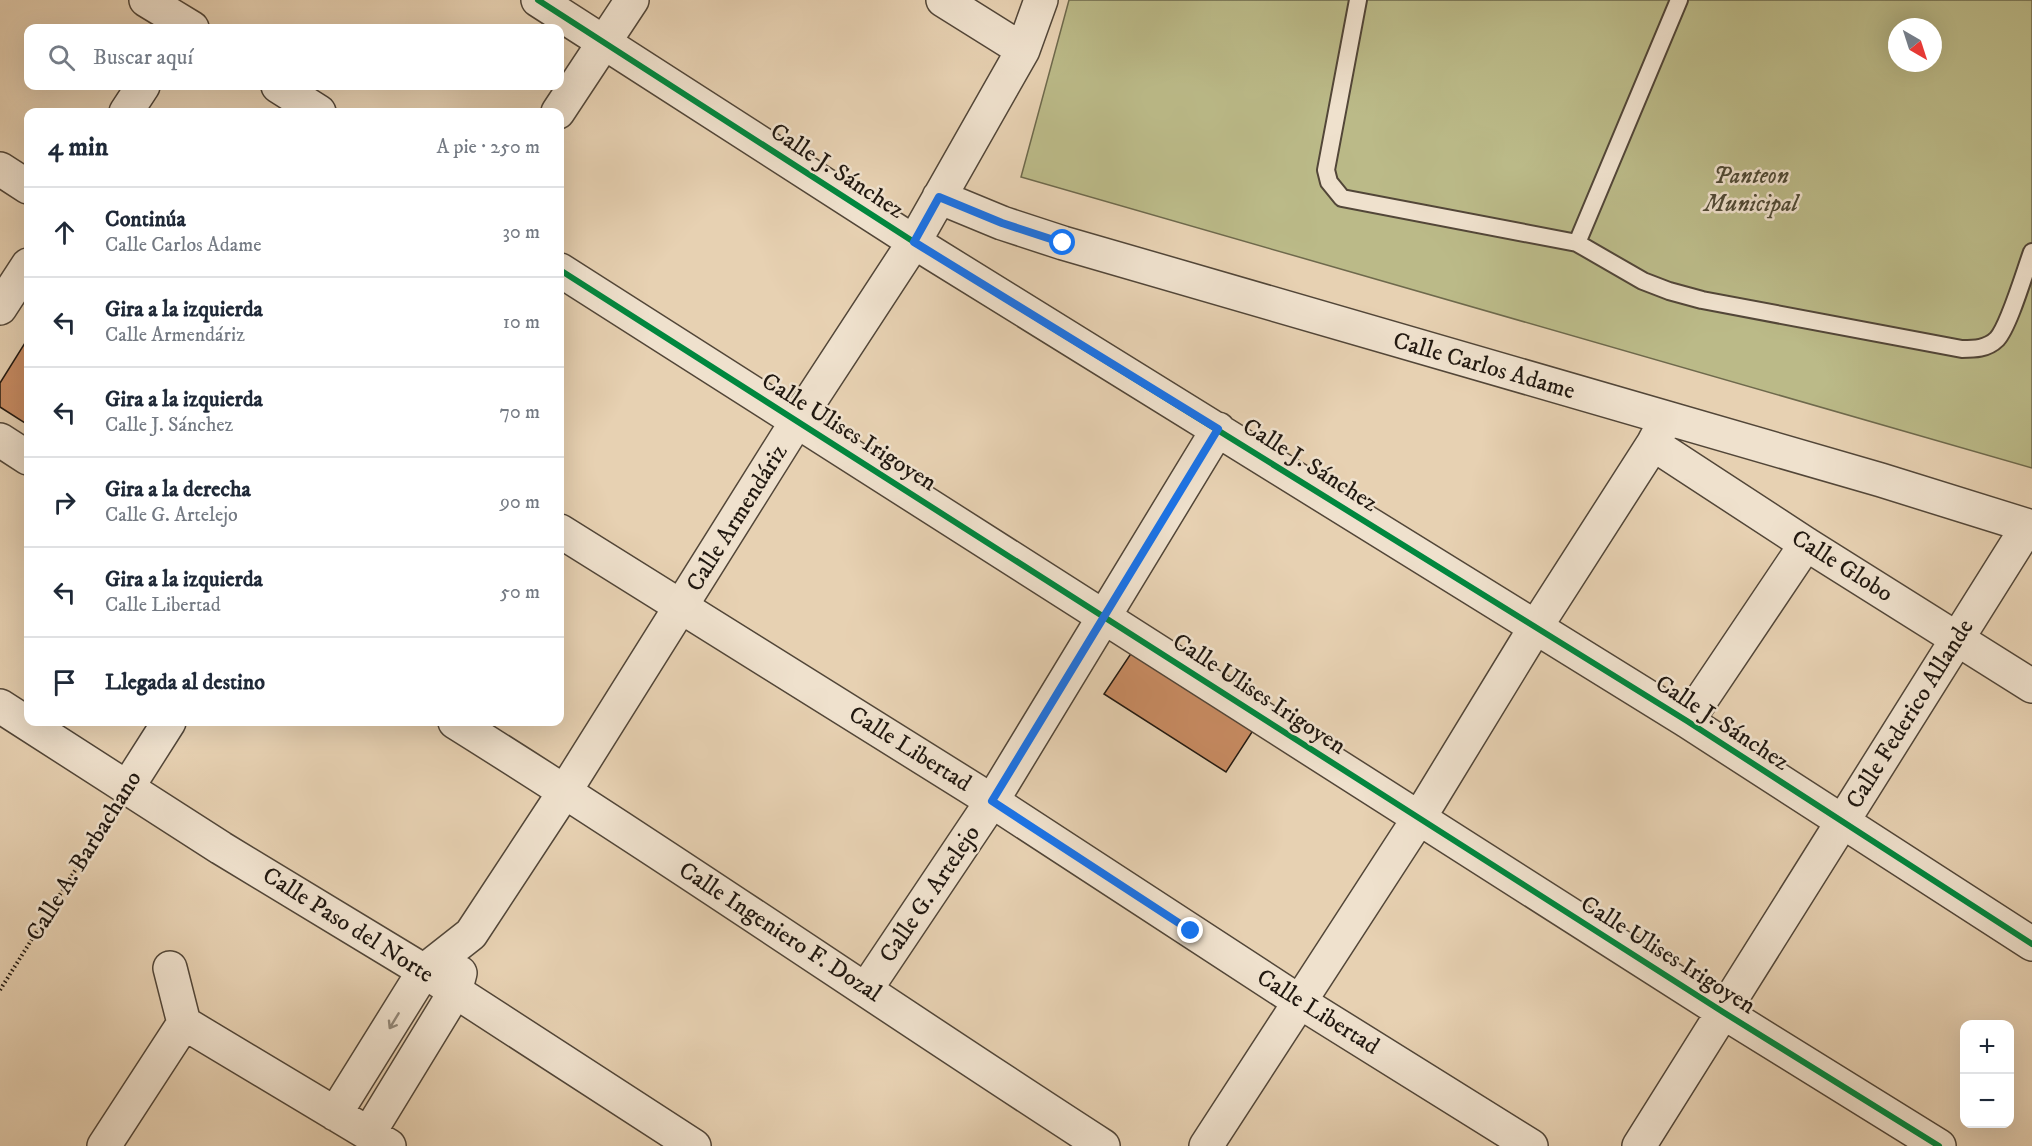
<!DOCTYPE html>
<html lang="es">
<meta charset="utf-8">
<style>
body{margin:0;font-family:"IM FELL DW Pica",serif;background:#f2f2f3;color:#1f2937}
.controls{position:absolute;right:18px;bottom:18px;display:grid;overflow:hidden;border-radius:12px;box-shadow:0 6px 24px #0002}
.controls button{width:54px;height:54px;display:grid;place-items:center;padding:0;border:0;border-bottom:2px solid #e0e1e3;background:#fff;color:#1f2937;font:30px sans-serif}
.compass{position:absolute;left:1888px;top:18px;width:54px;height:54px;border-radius:50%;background:#fff;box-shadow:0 6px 24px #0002;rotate:141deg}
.stop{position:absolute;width:18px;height:18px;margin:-14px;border:4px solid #1a73e8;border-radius:50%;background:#fff}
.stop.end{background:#1a73e8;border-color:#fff;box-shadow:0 2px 6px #0008}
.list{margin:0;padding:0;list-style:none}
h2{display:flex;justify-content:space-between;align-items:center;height:78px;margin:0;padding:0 24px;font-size:26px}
h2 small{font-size:20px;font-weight:400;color:#747a83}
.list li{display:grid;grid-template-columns:39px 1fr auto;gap:18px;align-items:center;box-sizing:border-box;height:90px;padding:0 24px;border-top:2px solid #e0e1e3}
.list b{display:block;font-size:22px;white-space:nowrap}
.list p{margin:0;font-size:20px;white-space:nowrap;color:#747a83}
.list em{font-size:20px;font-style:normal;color:#747a83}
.icon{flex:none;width:33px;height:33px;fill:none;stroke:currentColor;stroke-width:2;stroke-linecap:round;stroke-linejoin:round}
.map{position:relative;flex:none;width:2032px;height:1146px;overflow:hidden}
.search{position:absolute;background:#fff;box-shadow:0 6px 24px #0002;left:24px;top:24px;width:540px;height:66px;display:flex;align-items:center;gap:15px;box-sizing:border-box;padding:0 21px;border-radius:12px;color:#747a83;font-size:22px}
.panel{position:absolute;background:#fff;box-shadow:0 6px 24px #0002;left:24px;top:108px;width:540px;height:618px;border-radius:12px}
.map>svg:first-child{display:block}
.green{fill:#bbba88;stroke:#6e694c;stroke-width:1.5;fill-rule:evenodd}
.building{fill:#c98c63;stroke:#211810;stroke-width:1.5}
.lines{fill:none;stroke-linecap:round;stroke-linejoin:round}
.service-casing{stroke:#524638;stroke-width:20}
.minor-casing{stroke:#524638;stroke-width:36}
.tertiary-casing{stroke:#524638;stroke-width:36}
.path{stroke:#211810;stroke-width:4;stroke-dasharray:1.5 3;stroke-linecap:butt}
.service{stroke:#efe1cd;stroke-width:16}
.minor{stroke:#efe1cd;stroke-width:33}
.tertiary{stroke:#efe1cd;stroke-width:33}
.cycleway-casing{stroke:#efe1cd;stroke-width:10}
.cycleway{stroke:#00873e;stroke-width:6}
.oneway{stroke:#928778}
.route{stroke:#1a73e8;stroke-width:8}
.labels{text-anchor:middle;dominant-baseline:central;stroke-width:5;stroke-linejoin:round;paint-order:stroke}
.street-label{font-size:24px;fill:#211810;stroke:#efe1cd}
.park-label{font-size:24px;font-style:italic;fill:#4f4934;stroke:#efe1cd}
</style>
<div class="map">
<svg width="2032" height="1146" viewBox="0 0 2032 1146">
<rect width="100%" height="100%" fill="#e7d1b2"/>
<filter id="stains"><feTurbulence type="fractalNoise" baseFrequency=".00333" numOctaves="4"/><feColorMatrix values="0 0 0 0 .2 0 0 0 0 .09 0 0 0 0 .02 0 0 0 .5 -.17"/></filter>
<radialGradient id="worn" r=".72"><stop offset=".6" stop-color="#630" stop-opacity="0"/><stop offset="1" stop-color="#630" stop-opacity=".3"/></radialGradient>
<path class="green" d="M1069,0h963v468l-1011,-291zM1897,27h36v36h-36z"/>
<path class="building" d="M28,338v87l-28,-18v-24z
M1132,652l122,77 -28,43 -122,-78z"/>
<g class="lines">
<g class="service-casing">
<path id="service" d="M1358,0l-32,170 3,12 13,16 235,45 66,38 26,10 33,9 260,49c12,0 25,0 35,-10 12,-13 28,-68 35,-87
M1577,243l102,-243"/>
</g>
<g class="minor-casing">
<path id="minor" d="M146,0l46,28
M538,0l376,242 773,479 345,223
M943,0l80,50
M278,86l41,26
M126,112l17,-26
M558,112l74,-112
M939,197l63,26 61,20 818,237 151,47
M560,270l1163,742 216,134
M0,308l28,-43
M0,440l28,18
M1653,444l153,100 226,142
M0,706l221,142 203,123 270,175
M1687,721l119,-177
M455,722c219,137 431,284 648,424
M127,788l42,-66
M170,968l14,55
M866,989l126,-188 226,-372
M184,1023l205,123
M335,1114l89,-143 47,-37 94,-143 232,-370 117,-179 109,-192 18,-50
M369,1133l86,-141 5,-19
M104,1146l80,-123
M1206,1146l213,-328 116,-190 118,-184 13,-25
M1639,1146l389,-620"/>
</g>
<g class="tertiary-casing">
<path id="tertiary" d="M0,169l28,18
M560,531l432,270 308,201 231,144"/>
</g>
<path class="path" d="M0,990l110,-175"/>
<use href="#service" class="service"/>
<use href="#minor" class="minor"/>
<use href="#tertiary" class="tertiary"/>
<g class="cycleway-casing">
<path id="cycleway" d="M538,0l376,242 773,479 345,223
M560,270l1163,742 216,134"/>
</g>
<use href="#cycleway" class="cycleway"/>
</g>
<defs><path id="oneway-shaft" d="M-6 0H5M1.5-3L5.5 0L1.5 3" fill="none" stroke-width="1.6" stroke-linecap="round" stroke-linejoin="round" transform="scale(1.5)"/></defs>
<use class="oneway" href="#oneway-shaft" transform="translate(394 1021) rotate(121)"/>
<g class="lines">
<path class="route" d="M1063,243l-61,-20 -63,-26 -25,45 304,187 -226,372 199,130"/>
</g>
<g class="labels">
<g class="street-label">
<text transform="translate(837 171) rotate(33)">Calle J. Sánchez</text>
<text transform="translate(1484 366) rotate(16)">Calle Carlos Adame</text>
<text transform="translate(849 432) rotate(32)">Calle Ulises Irigoyen</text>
<text transform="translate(1310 465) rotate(32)">Calle J. Sánchez</text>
<text transform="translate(737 518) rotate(-58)">Calle Armendáriz</text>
<text transform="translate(1842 566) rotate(32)">Calle Globo</text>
<text transform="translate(1259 694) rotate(33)">Calle Ulises Irigoyen</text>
<text transform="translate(1910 714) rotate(-58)">Calle Federico Allande</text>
<text transform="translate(1722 723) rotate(33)">Calle J. Sánchez</text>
<text transform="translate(910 749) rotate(32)">Calle Libertad</text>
<text transform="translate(84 856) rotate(-58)">Calle A. Barbachano</text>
<text transform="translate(930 894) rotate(-56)">Calle G. Artelejo</text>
<text transform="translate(348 925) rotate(32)">Calle Paso del Norte</text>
<text transform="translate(780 932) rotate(33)">Calle Ingeniero F. Dozal</text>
<text transform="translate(1668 955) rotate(32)">Calle Ulises Irigoyen</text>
<text transform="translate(1318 1012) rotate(32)">Calle Libertad</text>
</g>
<g class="park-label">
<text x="1751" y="176">Panteon<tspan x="1751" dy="28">Municipal</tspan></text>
</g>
</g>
<rect width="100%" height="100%" filter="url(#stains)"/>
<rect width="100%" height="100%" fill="url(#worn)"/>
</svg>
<div class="controls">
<button>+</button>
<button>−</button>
</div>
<svg class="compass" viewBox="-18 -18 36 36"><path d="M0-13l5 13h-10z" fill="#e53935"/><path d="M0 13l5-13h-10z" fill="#747a83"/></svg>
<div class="stop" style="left:1063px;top:243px"></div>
<div class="stop end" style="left:1191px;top:931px"></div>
<div class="search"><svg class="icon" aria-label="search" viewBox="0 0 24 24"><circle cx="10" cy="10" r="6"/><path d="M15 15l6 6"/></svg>Buscar aquí</div>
<section class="panel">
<h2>4 min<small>A pie · 250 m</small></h2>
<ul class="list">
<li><svg class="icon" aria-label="ahead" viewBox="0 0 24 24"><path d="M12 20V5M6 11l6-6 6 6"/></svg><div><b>Continúa</b><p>Calle Carlos Adame</p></div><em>30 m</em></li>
<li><svg class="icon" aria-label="left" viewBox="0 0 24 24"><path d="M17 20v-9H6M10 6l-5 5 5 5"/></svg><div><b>Gira a la izquierda</b><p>Calle Armendáriz</p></div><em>10 m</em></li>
<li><svg class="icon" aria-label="left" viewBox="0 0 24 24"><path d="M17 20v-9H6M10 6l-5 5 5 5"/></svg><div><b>Gira a la izquierda</b><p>Calle J. Sánchez</p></div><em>70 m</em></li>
<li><svg class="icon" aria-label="right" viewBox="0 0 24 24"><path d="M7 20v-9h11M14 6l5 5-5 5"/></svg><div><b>Gira a la derecha</b><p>Calle G. Artelejo</p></div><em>90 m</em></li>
<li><svg class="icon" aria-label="left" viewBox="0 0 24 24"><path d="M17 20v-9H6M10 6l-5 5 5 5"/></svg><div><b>Gira a la izquierda</b><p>Calle Libertad</p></div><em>50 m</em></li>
<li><svg class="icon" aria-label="arrive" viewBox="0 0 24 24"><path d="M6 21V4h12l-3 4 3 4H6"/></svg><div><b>Llegada al destino</b></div></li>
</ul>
</section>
</div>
